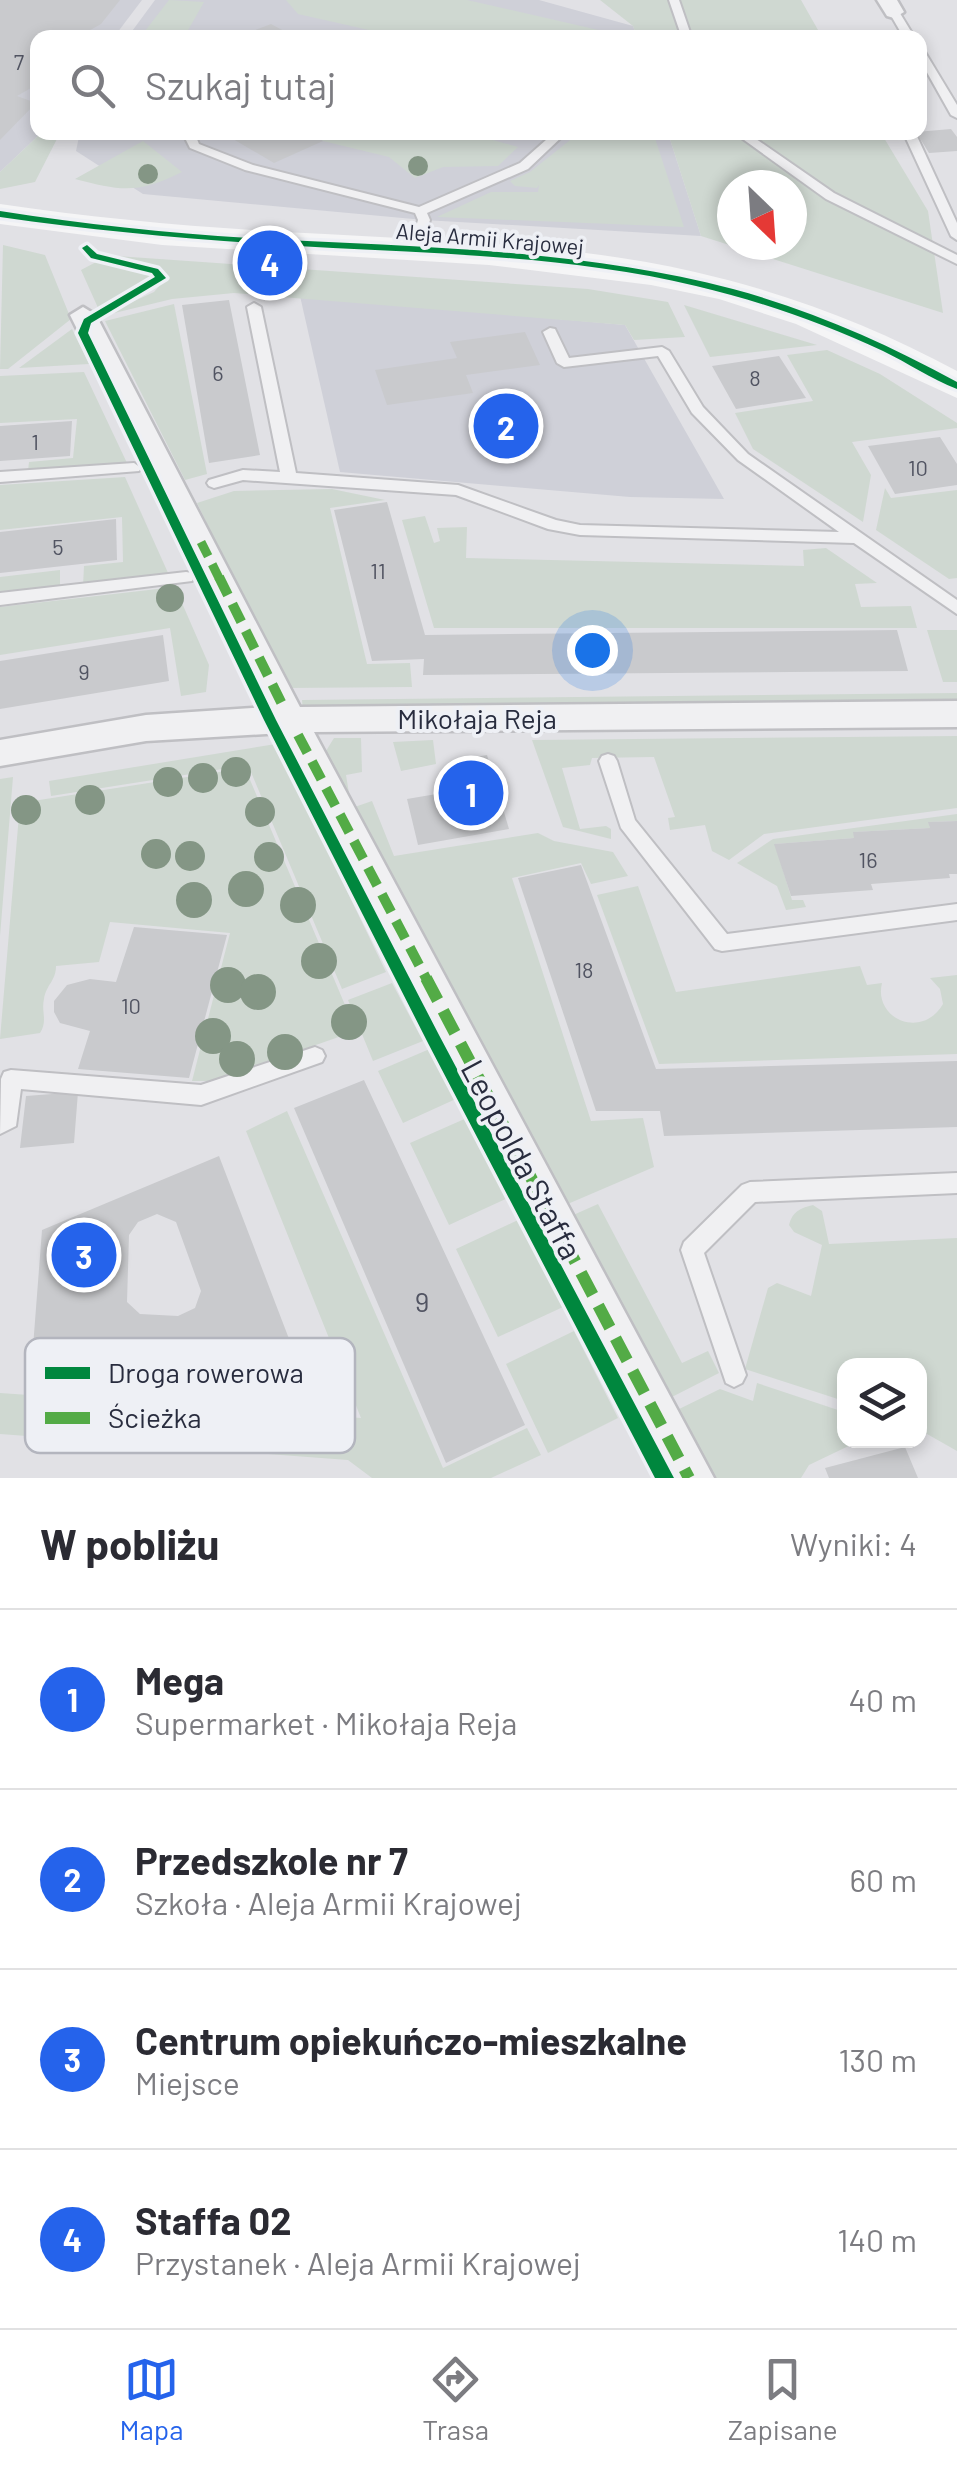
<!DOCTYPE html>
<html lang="pl">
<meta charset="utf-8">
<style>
body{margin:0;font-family:Barlow,sans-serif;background:#f2f2f3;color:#2b2b33}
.controls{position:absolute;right:30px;bottom:30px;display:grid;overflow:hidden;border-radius:20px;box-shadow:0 5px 15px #0003}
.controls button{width:90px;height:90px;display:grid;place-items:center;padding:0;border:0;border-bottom:2px solid #e1e1e2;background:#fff;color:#2b2b33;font:50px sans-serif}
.compass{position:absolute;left:717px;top:170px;width:90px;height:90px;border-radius:50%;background:#fff;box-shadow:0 5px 15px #0003;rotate:155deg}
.you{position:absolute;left:592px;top:650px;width:35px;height:35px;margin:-25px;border:8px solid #fff;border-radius:50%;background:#1a73e8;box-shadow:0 0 0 15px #1a73e833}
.badge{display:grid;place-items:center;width:65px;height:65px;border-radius:50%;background:#2563eb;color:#fff;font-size:32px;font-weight:700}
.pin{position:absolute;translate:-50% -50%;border:5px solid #fff;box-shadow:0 2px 10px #0006}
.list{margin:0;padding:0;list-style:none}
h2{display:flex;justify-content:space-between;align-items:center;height:130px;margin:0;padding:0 40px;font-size:42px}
h2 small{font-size:32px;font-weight:400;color:#7c7c81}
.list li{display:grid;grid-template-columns:65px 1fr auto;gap:30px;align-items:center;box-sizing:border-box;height:180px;padding:0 40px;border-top:2px solid #e1e1e2}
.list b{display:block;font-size:38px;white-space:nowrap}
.list p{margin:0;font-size:32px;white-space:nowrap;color:#7c7c81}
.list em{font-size:32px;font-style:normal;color:#7c7c81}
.icon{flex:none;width:55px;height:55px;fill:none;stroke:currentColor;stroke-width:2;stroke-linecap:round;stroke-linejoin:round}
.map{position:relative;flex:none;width:957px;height:1478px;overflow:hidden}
.search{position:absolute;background:#fff;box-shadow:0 5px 15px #0003;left:30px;right:30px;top:30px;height:110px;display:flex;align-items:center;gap:25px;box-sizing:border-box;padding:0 35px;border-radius:20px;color:#7c7c81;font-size:38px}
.sheet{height:850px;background:#fff}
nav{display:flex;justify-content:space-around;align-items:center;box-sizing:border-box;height:140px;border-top:2px solid #e1e1e2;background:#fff;font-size:28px;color:#7c7c81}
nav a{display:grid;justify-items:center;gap:5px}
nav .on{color:#2563eb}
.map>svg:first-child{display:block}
.built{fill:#cfd0d8}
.green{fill:#cfd8d1;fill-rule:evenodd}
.building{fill:#c9cacd;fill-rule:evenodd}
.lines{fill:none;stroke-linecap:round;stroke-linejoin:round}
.lane-casing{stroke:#bfbfc3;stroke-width:4}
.street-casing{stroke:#bfbfc3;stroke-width:5}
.lane{fill:#f0f0f2;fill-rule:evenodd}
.street{fill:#f0f0f2;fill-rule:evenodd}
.secondary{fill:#f5f5f6;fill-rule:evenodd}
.quiet-far2{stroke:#53ab46;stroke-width:9;stroke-dasharray:16 9;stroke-linecap:butt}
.quiet-far1{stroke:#53ab46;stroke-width:10;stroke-dasharray:20 10;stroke-linecap:butt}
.quiet{stroke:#53ab46;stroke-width:12;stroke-dasharray:25 12;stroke-linecap:butt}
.cycleway-casing{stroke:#eef0f5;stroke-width:7}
.cycleway{fill:#00873e;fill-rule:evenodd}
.tree{fill:#849685}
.labels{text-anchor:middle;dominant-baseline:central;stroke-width:8;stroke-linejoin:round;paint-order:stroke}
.number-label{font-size:22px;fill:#515462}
.far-street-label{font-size:22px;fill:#282c3e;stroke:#eef0f5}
.street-label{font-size:28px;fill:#282c3e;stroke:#eef0f5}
.near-number-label{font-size:28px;fill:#515462}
.near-street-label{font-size:32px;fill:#282c3e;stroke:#eef0f5}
.key{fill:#eef0f5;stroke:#b3b5be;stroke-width:2.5}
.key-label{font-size:28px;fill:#282c3e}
</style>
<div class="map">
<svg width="957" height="1478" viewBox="0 0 957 1478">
<rect width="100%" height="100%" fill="#e1e1e5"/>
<path class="built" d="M0,0h142l-28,37 -76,1v94l3,1 -41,39z
M155,0h384l94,26 4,11 -510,1z
M80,132l588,1 33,103 -277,-16 -281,-26 -67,-43z
M300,296l325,29 99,174 -94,-2 -290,-25z"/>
<path class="green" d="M169,0l35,2 -17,30 -42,-1z
M286,0h181l162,37h-229l-102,-23z
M600,0h201l21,37h-185l-4,-11z
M653,132l31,95 -247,-10 54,-25h47l1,-7 -2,3 -22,-2 -5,-5 20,-9 49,-39z
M41,133h19l-25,49 -35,7v-17z
M309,133h158l51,14 -20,19 -55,1 -28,11 -26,-21 -66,-16z
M668,133h213l47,78 15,102 -242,-77zM732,185h60v60h-60z
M143,141l39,31c-44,22 -61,19 -107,7z
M3,245l42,10 26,64 -63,50h-8z
M102,255l486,34 80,13 17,35 -51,3 -9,-15 -391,-32 -62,6 -70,17 52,-24 13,-15 -8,-9z
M98,261l49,13 5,4 -12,11 -41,21 -18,-40z
M174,304l33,170 -22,6 -80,-159z
M684,305l133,40 -107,12z
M72,329l17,35 -70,4z
M827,350l53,24 77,49v5l-105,14 19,33 -8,47 -110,-73 -18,-36 78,-12 -26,-46z
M84,372l43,91 -99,8 1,-9 44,-4 4,-39 -77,4v-47z
M125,477l44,98 -86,11 1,-20 39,-4 -1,-45 -122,13v-45z
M885,488l6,10 66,-8v88l-8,1 -73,-49z
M332,489l53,11 -55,8 37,156 43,-1 2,24 -125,1 -90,-185 37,-12z
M425,516l9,27 6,-2 -3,-13 30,-1 -1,31 338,8 -1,-16 23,-2 51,35 -22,1 6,23 50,-1 6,22h-483l-32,-108z
M60,570v18l-60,7v-18z
M175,587l34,78 -3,27 -25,4 -11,-68 -170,27v-48z
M927,630h30v52h-14z
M957,693v8l-654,10 -1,-11z
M957,736v72l-193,26 -35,26 -17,-9 -7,-26 -35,5 -2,-12 7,-1 -21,-60 -62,1 -2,7 -28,3 18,61 26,-3 5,3v10l-48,-12 -31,-87z
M334,738h27l1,34 -16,3 4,24 -29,-40z
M433,740l3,24 -35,7 -8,-29z
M276,744l110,228 -44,17 -94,-224 -197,31 -2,-15z
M245,768l111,263 -144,50h-20l38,-148 -120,-11 -11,40 -43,4c0,15 -10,19 -12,33 -3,13 4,22 -4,34l-40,6 20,-236z
M13,777l-13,159v-157z
M372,801l22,55 144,-23 16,8 59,11 15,24 -37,8 -10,-21 -69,15 79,243 52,-3 11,49 -91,39 -217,-396z
M957,814v7l-28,1 1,6 -76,4v6l-79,6 17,56h11l3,7 -20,3 -9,-24 -40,-23 36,-24z
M638,886l38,106 184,-26 7,19 15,-2c-9,36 40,57 61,21l-3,-15 -10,-11 27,-3v79l-298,10 -62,-169z
M392,983l31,58 -50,20 -25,-61z
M432,1048l26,50 -55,25 -25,-52z
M287,1111l156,357 84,-40 14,27 -50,23h-119l-24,-18 -348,-26v-41l361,25 -115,-287z
M469,1117l41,80 -61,28 -39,-82z
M598,1204l84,159 26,-12 11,22 -53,27 -95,-184z
M813,1205l9,6 7,33 128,-6v213l-37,-21v-64h-76v35l-99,-32 23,-81 9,-5 34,13 11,-51 -28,-13 -5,-7c3,-13 11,-17 24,-20z
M518,1220l45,87 -65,30 -42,-88z
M574,1331l44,87 -70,35 -42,-89z
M757,1383l87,29v28l15,1 -50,24 -8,13h-90l-36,-67 45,-22 33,12z"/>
<path class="building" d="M0,0h120l-19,24 -25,14h-38v46l-21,12 19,7 -36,37z
M271,24l26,14h-60v-1z
M951,129l6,8v14l-28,2 -13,-21z
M221,132h88l14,9 -49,22z
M229,300l31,155 -51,8 -27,-158z
M525,332l15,33 -74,10 7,18 -86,12 -12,-35 82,-12 -7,-16z
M779,356l27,42 -70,11 -24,-43z
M72,421l-2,35 -70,5v-35z
M940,437l17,27v21l-62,9 -27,-48z
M387,502l38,133 472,-5 11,41 -485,4 1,-16 -52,2 -38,-151z
M116,519l1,41 -117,13v-41z
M163,635l6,46 -169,28v-48z
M487,755l22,74 -91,16 -11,-46 53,-9 -8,-29z
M957,821v53h-8l1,4 -79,6 2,6 -82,6 -17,-52 80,-6 -1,-6 77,-4 -2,-6z
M581,865l75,204 301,-8v66l-293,9 -4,-25h-64l-78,-233z
M134,927l93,8 -38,143 -111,-9 12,-38 -30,-8 -6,-11v-11l13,-16 23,-6 26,3z
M364,1080l161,345 -79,38 -152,-355z
M78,1092l-4,51 -54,5 6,-52z
M219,1156l90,235 -278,-18 11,-143zM157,1214l19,8 25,69 -6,17 -17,8 -38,-2 -13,-12 2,-67 9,-13z
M905,1447l13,31h-89l-4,-10z"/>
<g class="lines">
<g class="lane-casing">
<path id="lane" d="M669,0h10l13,38h-10z
M894,9l4,1 17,28h-11l-15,-26z
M920,49l5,3 32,53v13l-6,-3 -31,-55z
M182,132h12l5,12 54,21 166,42 101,-44 35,-31h12l-39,37 -101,44 3,7 -9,31 -6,4 -6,-4 9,-31 -3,-7 -170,-43 -55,-22z
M733,132h13l88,61 123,62v9l-131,-65z
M903,132h12l42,91v17l-6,-4z
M254,303l7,4 35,166 162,12 98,35 24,5 259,7 -101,-72 -46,-47 -34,-57 -94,11 -7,-4 -14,-31 7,-4 5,1 14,29 93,-11 7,4 34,56 45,47 209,146v14l-103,-71 -274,-8 -32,-6 -92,-34 -213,-15 -29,8 -5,-2 -2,-3 2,-3 34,-10 37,2 -33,-165z
M134,463l7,5 -2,3 -139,11v-10z
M186,572l6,1 2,4 -2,4 -192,24v-12z
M608,754l6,2 3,5 18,59 92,114 230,-30v16l-235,31 -7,-2 -94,-121 -22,-67 3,-5z
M315,1047l7,3 3,6 -3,6 -121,43 -180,-16 -5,37 -16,8 1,-55 3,-7 7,-2 190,15z
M957,1173v20l-202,9 -51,51 42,122 -4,8 -8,4 -8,-4 -45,-133 3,-8 58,-57 8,-3z"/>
</g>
<g class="street-casing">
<path id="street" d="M877,0h20l7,12 -10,6 -7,-2z
M83,307l13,8 204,392 657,-6v26l-643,5 400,746h-51l-381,-745 -136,8 -146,25v-26l146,-25 120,-8 -196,-392z"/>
</g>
<use href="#lane" class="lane"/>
<use href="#street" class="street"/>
<path class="secondary" d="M0,204c108,16 216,25 325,30 123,7 249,10 370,38 92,21 179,54 262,99v27l-161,-74 -77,-25 -68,-14 -162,-20 -327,-20 -162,-21z"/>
<path class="quiet-far2" d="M201,542l19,38"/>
<path class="quiet-far1" d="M219,577l65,131
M298,735l129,245"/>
<path class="quiet" d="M426,978l263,500"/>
<g class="cycleway-casing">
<path id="cycleway" d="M0,211c83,13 166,22 249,27 161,9 327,10 484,51 78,21 153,54 224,93v7c-26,-10 -49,-26 -74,-38 -60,-28 -123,-50 -187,-65 -118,-28 -242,-32 -363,-38 -112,-6 -222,-15 -333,-31z
M87,245l10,9 61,15 8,9 -75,45 -3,10 188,387 163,315 235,443h-19l-226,-433 -165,-325 -186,-387 6,-14 71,-42 -3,-4 -61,-15 -9,-10z"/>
</g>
<use href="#cycleway" class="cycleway"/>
</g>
<g class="tree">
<circle cx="418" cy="166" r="10"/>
<circle cx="148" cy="174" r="10"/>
<circle cx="170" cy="598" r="14"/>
<circle cx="236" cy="772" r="15"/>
<circle cx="203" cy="778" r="15"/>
<circle cx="168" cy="782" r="15"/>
<circle cx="90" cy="800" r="15"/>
<circle cx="26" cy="810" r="15"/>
<circle cx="260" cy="812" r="15"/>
<circle cx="156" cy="854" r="15"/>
<circle cx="190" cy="856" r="15"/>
<circle cx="269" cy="857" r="15"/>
<circle cx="246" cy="889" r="18"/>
<circle cx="194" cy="900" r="18"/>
<circle cx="298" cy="905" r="18"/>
<circle cx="319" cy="961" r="18"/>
<circle cx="228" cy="985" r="18"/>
<circle cx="258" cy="992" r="18"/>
<circle cx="349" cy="1022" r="18"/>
<circle cx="213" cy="1036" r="18"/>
<circle cx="285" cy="1052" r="18"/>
<circle cx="237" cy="1059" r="18"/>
</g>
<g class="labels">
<g class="number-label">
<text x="19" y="61">7</text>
<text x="218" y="372">6</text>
<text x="755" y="377">8</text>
<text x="35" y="441">1</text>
<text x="918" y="467">10</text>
<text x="58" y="546">5</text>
<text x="378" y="570">11</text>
<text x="84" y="671">9</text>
<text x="868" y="859">16</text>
<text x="584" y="969">18</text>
<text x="131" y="1005">10</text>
</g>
<g class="far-street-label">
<text transform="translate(490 238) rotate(5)">Aleja Armii Krajowej</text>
</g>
<g class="street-label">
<text x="477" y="718">Mikołaja Reja</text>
</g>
<g class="near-number-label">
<text x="422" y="1301">9</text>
</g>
<g class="near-street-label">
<text transform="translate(523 1159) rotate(62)">Leopolda Staffa</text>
</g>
</g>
<rect x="25" y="1338" width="330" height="115" rx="15" class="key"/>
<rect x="45" y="1367" width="45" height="12" fill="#00873e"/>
<rect x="45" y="1412" width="45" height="12" fill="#53ab46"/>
<g class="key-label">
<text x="108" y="1383">Droga rowerowa</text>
<text x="108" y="1428">Ścieżka</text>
</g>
</svg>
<div class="controls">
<button><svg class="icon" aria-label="layers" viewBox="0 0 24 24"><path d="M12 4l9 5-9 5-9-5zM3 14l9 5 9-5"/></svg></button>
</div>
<svg class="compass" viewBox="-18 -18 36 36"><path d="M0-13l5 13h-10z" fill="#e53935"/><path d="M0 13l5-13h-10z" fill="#7c7c81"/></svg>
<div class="you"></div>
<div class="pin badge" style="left:471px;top:793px">1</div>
<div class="pin badge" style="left:506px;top:426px">2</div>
<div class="pin badge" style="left:84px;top:1255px">3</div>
<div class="pin badge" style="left:270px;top:263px">4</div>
<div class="search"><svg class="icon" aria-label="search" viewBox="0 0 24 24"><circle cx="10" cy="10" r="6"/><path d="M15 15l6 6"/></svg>Szukaj tutaj</div>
</div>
<section class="sheet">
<h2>W pobliżu<small>Wyniki: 4</small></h2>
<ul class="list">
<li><span class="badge">1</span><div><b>Mega</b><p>Supermarket · Mikołaja Reja</p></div><em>40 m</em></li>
<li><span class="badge">2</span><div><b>Przedszkole nr 7</b><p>Szkoła · Aleja Armii Krajowej</p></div><em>60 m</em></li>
<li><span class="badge">3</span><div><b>Centrum opiekuńczo-mieszkalne</b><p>Miejsce</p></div><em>130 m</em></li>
<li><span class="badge">4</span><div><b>Staffa 02</b><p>Przystanek · Aleja Armii Krajowej</p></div><em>140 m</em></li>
</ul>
</section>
<nav>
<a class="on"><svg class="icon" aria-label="map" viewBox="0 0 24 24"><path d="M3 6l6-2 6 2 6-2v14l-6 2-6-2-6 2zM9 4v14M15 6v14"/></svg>Mapa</a>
<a><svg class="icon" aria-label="directions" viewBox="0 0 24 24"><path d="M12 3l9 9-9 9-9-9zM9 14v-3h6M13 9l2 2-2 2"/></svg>Trasa</a>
<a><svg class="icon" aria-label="saved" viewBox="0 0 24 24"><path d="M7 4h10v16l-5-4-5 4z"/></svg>Zapisane</a>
</nav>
